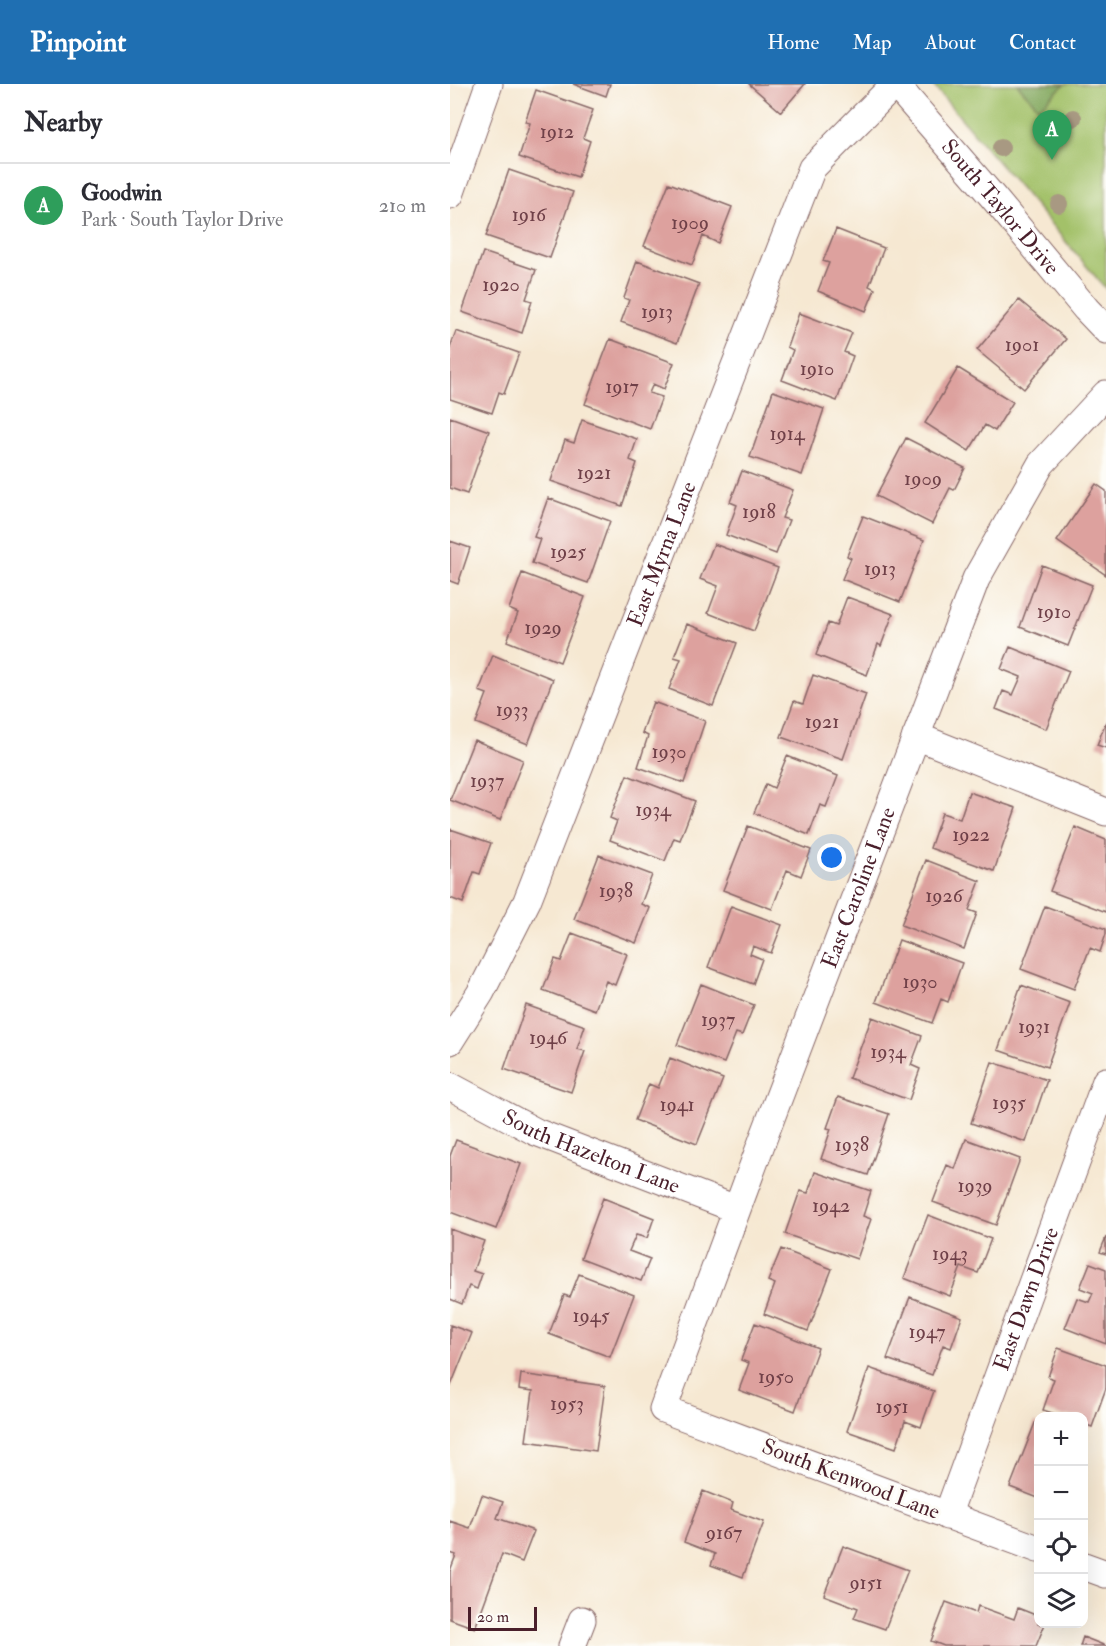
<!DOCTYPE html>
<meta charset="utf-8">
<style>
body{margin:0;font-family:"IM FELL Double Pica",serif;background:#f2f2f3;color:#2b2b33}
.controls{position:absolute;right:18px;bottom:18px;display:grid;overflow:hidden;border-radius:12px;box-shadow:0 6px 24px #0002}
.controls button{width:54px;height:54px;display:grid;place-items:center;padding:0;border:0;border-bottom:2px solid #e1e1e2;background:#fff;color:#2b2b33;font:30px sans-serif}
.scale{position:absolute;left:18px;bottom:15px;width:69px;box-sizing:border-box;padding-left:6px;border:3px solid #4a1f2b;border-top:0;font-size:16px;line-height:21px;white-space:nowrap;color:#4a1f2b;-webkit-text-stroke:4px #fdfcf7;paint-order:stroke}
.you{position:absolute;left:382px;top:774px;width:21px;height:21px;margin:-15px;border:4px solid #fff;border-radius:50%;background:#1a73e8;box-shadow:0 0 0 9px #1a73e833}
.badge{display:grid;place-items:center;width:39px;height:39px;border-radius:50%;background:#1f6fb2;color:#fff;font-size:20px;font-weight:700}
.pin{position:absolute;translate:-50% -50px;filter:drop-shadow(0 2px 3px #0008)}
.pin::after{content:'';position:absolute;top:32px;width:21px;height:18px;background:inherit;clip-path:polygon(0 0,100% 0,50% 100%)}
.list{margin:0;padding:0;list-style:none}
h2{display:flex;justify-content:space-between;align-items:center;height:78px;margin:0;padding:0 24px;font-size:26px}
h2 small{font-size:20px;font-weight:400;color:#7c7c81}
.list li{display:grid;grid-template-columns:39px 1fr auto;gap:18px;align-items:center;box-sizing:border-box;height:84px;padding:0 24px;border-top:2px solid #e1e1e2}
.list b{display:block;font-size:22px;white-space:nowrap}
.list p{margin:0;font-size:20px;white-space:nowrap;color:#7c7c81}
.list em{font-size:20px;font-style:normal;color:#7c7c81}
.icon{flex:none;width:33px;height:33px;fill:none;stroke:currentColor;stroke-width:2;stroke-linecap:round;stroke-linejoin:round}
.map{position:relative;flex:none;width:656px;height:1562px;overflow:hidden}
header{display:flex;align-items:center;gap:36px;box-sizing:border-box;height:84px;padding:0 30px;background:#1f6fb2;color:#fff}
header strong{font-size:28px}
nav{display:flex;gap:33px;margin-inline-start:auto;font-size:21px}
main{display:flex}
aside{flex:1;background:#fff}
.map>svg:first-child{display:block}
.green{fill:#a3c169;stroke:#76704a;stroke-width:1.5}
.forest{fill:#82a75d;stroke:#666344;stroke-width:1.5}
.building{fill:#dda19e}
.lines{fill:none;stroke-linecap:round;stroke-linejoin:round}
.minor-casing{stroke:#866565;stroke-width:29}
.minor{stroke:#fff;stroke-width:27}
.tree{fill:#a89982}
.labels{text-anchor:middle;dominant-baseline:central;stroke-width:6;stroke-linejoin:round;paint-order:stroke}
.number-label{font-size:20px;fill:#6f4048}
.street-label{font-size:22px;fill:#4a1f2b;stroke:#fdfcf7}
</style>
<header>
<strong>Pinpoint</strong>
<nav><a>Home</a><a>Map</a><a>About</a><a>Contact</a></nav>
</header>
<main>
<aside>
<h2>Nearby<small></small></h2>
<ul class="list">
<li><span class="badge" style="background:#2e9e5b">A</span><div><b>Goodwin</b><p>Park · South Taylor Drive</p></div><em>210 m</em></li>
</ul>
</aside>
<div class="map">
<svg width="656" height="1562" viewBox="0 0 656 1562">
<rect width="100%" height="100%" fill="#fdfcf7"/>
<filter id="ink" filterUnits="userSpaceOnUse"><feTurbulence type="fractalNoise" baseFrequency=".0167" numOctaves="2"/><feDisplacementMap in="SourceGraphic" scale="12" xChannelSelector="R" yChannelSelector="G"/><feConvolveMatrix kernelMatrix="1 2 1 2 8 2 1 2 1" color-interpolation-filters="sRGB"/></filter>
<filter id="wash" filterUnits="userSpaceOnUse"><feTurbulence type="fractalNoise" baseFrequency=".008" numOctaves="4" result="noise"/><feDisplacementMap in="SourceGraphic" scale="24" xChannelSelector="R" yChannelSelector="G"/><feGaussianBlur stdDeviation="1.35" result="paint"/><feColorMatrix in="noise" values="0 0 0 0 0 0 0 0 0 0 0 0 0 0 0 0 0 1.4 0 .05"/><feComposite in="paint" operator="in"/></filter>
<g filter="url(#wash)">
<rect width="100%" height="100%" fill="#f6e8d2"/>
<path class="green" d="M482,0h174v205z"/>
<path class="forest" d="M567,0h48l-26,24z"/>
<g id="blocks">
<path class="building" d="M123,0h37l-4,12z
M299,0h56l-24,28z
M86,6l57,20 -10,28 7,3 -12,36 -59,-20 11,-34 -5,-1z
M59,86l64,22 -23,66 -64,-22z
M219,99l63,24 -14,36 -15,-7 -11,29 -48,-19z
M386,145l48,19 -15,38 6,3 -9,22 -48,-20 11,-28 -6,-2z
M33,168l53,18 -10,29 6,2 -10,32 -60,-21z
M187,177l62,23 -22,59 -56,-21 8,-22 -5,-2z
M569,216l47,39 -42,50 -47,-39z
M349,229l53,20 -8,19 9,4 -16,45 -55,-21 11,-30 -6,-3z
M6,247l63,22 -15,41 -5,-2 -7,21 -42,-14v-51z
M160,255l64,24 -10,26 -11,-5 -4,9 13,4 -12,32 -65,-25z
M508,284l55,34 -18,29 -10,-6 -16,26 -44,-28z
M323,307l51,18 -22,66 -52,-18z
M0,333l39,14 -22,63 -17,-6z
M132,336l55,19 -7,21 7,3 -15,43 -71,-25 14,-41 9,3z
M456,354l59,30 -11,22 -4,-2 -18,36 -56,-28z
M292,387l51,19 -11,28 7,2 -13,34 -50,-19 11,-30 -7,-3z
M646,400l10,7v84l-49,-34z
M98,414l62,23 -22,62 -56,-20 8,-24 -6,-2z
M413,432l61,24 -24,62 -58,-23 9,-21 -4,-2z
M0,457l20,7 -12,36 -8,-3z
M264,460l64,24 -24,63 -46,-18 10,-27 -18,-7z
M592,481l50,20 -24,61 -48,-19z
M72,489l63,24 -25,65 -53,-21 11,-28 -9,-4z
M397,513l46,17 -12,32 -3,-2 -11,31 -51,-20 12,-32 8,3z
M237,540l50,19 -24,63 -44,-17 12,-30 -7,-2z
M560,563l59,24 -23,58 -50,-20 7,-18 10,4 8,-18 -20,-8z
M43,571l60,24 -25,65 -52,-21 11,-29 -8,-3z
M363,591l53,19 -23,65 -62,-22 13,-36 9,3z
M203,618l52,19 -21,62 -46,-16 10,-31 -6,-3z
M656,637v27l-9,-3z
M24,656l49,20 -23,60 -50,-20z
M337,672l51,20 -12,31 -6,-2 -11,30 -55,-22 12,-29 8,4z
M177,691l68,26 -15,39 -6,-2 -9,23 -55,-21 7,-19 -7,-3z
M519,708l47,16 -22,63 -64,-23 12,-35 18,6z
M298,742l63,24 -10,26 -14,-6 -15,39 -49,-19z
M625,743l31,13v72l-56,-21z
M0,745l41,14 -11,31 -6,-2 -11,31 -13,-5z
M149,771l53,20 -11,29 9,4 -14,35 -62,-24z
M476,776l54,21 -11,29 8,3 -13,36 -63,-24z
M281,822l51,19 -11,28 -18,-7 -3,8 12,5 -9,25 -45,-17z
M595,822l61,23v5l-6,18 -10,-4 -16,41 -53,-20z
M122,849l55,21 -12,31 -9,-4 -11,29 -52,-20 12,-31 6,2z
M449,856l63,23 -14,39 -7,-3 -9,24 -56,-21z
M251,900l53,21 -12,30 -6,-2 -12,30 -47,-18z
M571,901l49,18 -23,64 -49,-17z
M76,921l59,21 -8,23 8,2 -14,41 -67,-23z
M422,933l50,19 -11,29 9,4 -11,31 -60,-22z
M220,974l53,21 -26,65 -62,-24 14,-36 9,4z
M542,978l55,18 -21,62 -55,-19z
M388,1013l51,17 -21,61 -47,-16 10,-30 -4,-1z
M516,1055l54,20 -24,66 -63,-23 14,-37 8,4z
M6,1056l65,24 -25,65 -46,-17v-56z
M365,1088l56,19 -8,25 8,3 -14,40 -72,-25 15,-43 8,2z
M153,1114l51,20 -7,20 -11,-3 -7,16 21,8 -9,22 -60,-23z
M478,1131l63,24 -13,34 -17,-6 -11,29 -46,-18z
M0,1145l34,12 -11,30 9,3 -5,15 -8,-3 -7,18 -12,-5z
M656,1153v17l-6,-2z
M331,1165l51,20 -24,62 -44,-17 11,-30 -7,-3z
M640,1179l16,6v75l-41,-16 12,-30 12,4 4,-9 -13,-5z
M129,1190l55,21 -24,62 -61,-23 15,-39 6,2z
M460,1213l52,20 -11,31 -8,-3 -11,30 -45,-16z
M305,1239l63,25 -23,63 -56,-21 10,-27 -8,-3z
M0,1241l22,8 -22,55z
M608,1264l48,17v23l-14,39 -8,-3v-8h-23l-18,-6 11,-31 -6,-2z
M419,1284l65,23 -13,36 -16,-6 -9,27 -49,-17z
M71,1290l84,12 -9,65 -70,-10 7,-50 -14,-2z
M585,1339l3,1v74l-28,-11z
M253,1407l30,12 -2,7 33,12 -21,55 -32,-12 4,-11 -31,-12z
M32,1411l21,7 -6,16 37,13 -12,31 -20,-8 -27,74 -25,-9v-48l6,-16 -6,-2v-32l20,7z
M393,1462l65,24 -23,59 -31,-11 4,-10 -34,-13z
M496,1518l30,11 2,-7 36,13 4,-11 20,8v8h7l-9,22h-92l-13,-5z
M633,1553l23,9h-26z"/>
</g>
</g>
<g filter="url(#ink)">
<use href="#blocks" fill-opacity="0" stroke="#866565" stroke-width="1.5"/>
<g class="lines">
<g class="minor-casing">
<g id="minor">
<path id="s1" d="M445,0l97,112 94,113 20,21"/>
<path d="M0,111l39,-111"/>
<path d="M466,652l190,76"/>
<path id="s2" d="M0,957l31,-49 46,-91 285,-733 83,-84"/>
<path id="s3" d="M0,1002l86,46 200,77"/>
<path id="s4" d="M497,1432l159,-435"/>
<path id="s5" d="M588,1465l-375,-140 100,-270 213,-560 65,-115 65,-70"/>
<path d="M634,1482l22,8"/>
<path d="M122,1562l10,-26"/>
</g>
</g>
<use href="#minor" class="minor"/>
</g>
<g class="tree">
<circle cx="623" cy="34" r="9"/>
<circle cx="551" cy="64" r="9"/>
<circle cx="609" cy="120" r="9"/>
</g>
</g>
<g class="labels">
<g class="number-label">
<text x="107" y="47">1912</text>
<text x="79" y="130">1916</text>
<text x="240" y="138">1909</text>
<text x="51" y="200">1920</text>
<text x="207" y="227">1913</text>
<text x="572" y="260">1901</text>
<text x="367" y="284">1910</text>
<text x="172" y="302">1917</text>
<text x="337" y="349">1914</text>
<text x="144" y="388">1921</text>
<text x="473" y="394">1909</text>
<text x="309" y="427">1918</text>
<text x="118" y="467">1925</text>
<text x="430" y="484">1913</text>
<text x="604" y="527">1910</text>
<text x="93" y="543">1929</text>
<text x="62" y="625">1933</text>
<text x="372" y="637">1921</text>
<text x="219" y="667">1930</text>
<text x="37" y="696">1937</text>
<text x="203" y="725">1934</text>
<text x="521" y="750">1922</text>
<text x="166" y="806">1938</text>
<text x="494" y="811">1926</text>
<text x="470" y="897">1930</text>
<text x="268" y="935">1937</text>
<text x="584" y="942">1931</text>
<text x="98" y="953">1946</text>
<text x="438" y="967">1934</text>
<text x="559" y="1018">1935</text>
<text x="227" y="1020">1941</text>
<text x="402" y="1060">1938</text>
<text x="525" y="1101">1939</text>
<text x="381" y="1121">1942</text>
<text x="500" y="1169">1943</text>
<text x="141" y="1231">1945</text>
<text x="477" y="1247">1947</text>
<text x="326" y="1292">1950</text>
<text x="117" y="1319">1953</text>
<text x="442" y="1322">1951</text>
<text x="274" y="1448">9167</text>
<text x="416" y="1498">9151</text>
</g>
<g class="street-label">
<text stroke="none"><textPath href="#s1" startOffset="162">South Taylor Drive</textPath></text>
<text stroke="none"><textPath href="#s2" startOffset="532">East Myrna Lane</textPath></text>
<text stroke="none"><textPath href="#s5" startOffset="957">East Caroline Lane</textPath></text>
<text stroke="none"><textPath href="#s3" startOffset="156">South Hazelton Lane</textPath></text>
<text stroke="none"><textPath href="#s4" startOffset="231">East Dawn Drive</textPath></text>
<text transform="translate(401 1395) rotate(21)">South Kenwood Lane</text>
</g>
</g>
</svg>
<div class="controls">
<button>+</button>
<button>−</button>
<button><svg class="icon" aria-label="locate" viewBox="0 0 24 24"><circle cx="12" cy="12" r="6"/><path d="M12 2v4M12 18v4M2 12h4M18 12h4"/></svg></button>
<button><svg class="icon" aria-label="layers" viewBox="0 0 24 24"><path d="M12 4l9 5-9 5-9-5zM3 14l9 5 9-5"/></svg></button>
</div>
<div class="scale">20 m</div>
<div class="you"></div>
<div class="pin badge" style="left:602px;top:76px;background:#2e9e5b">A</div>
</div>
</main>
